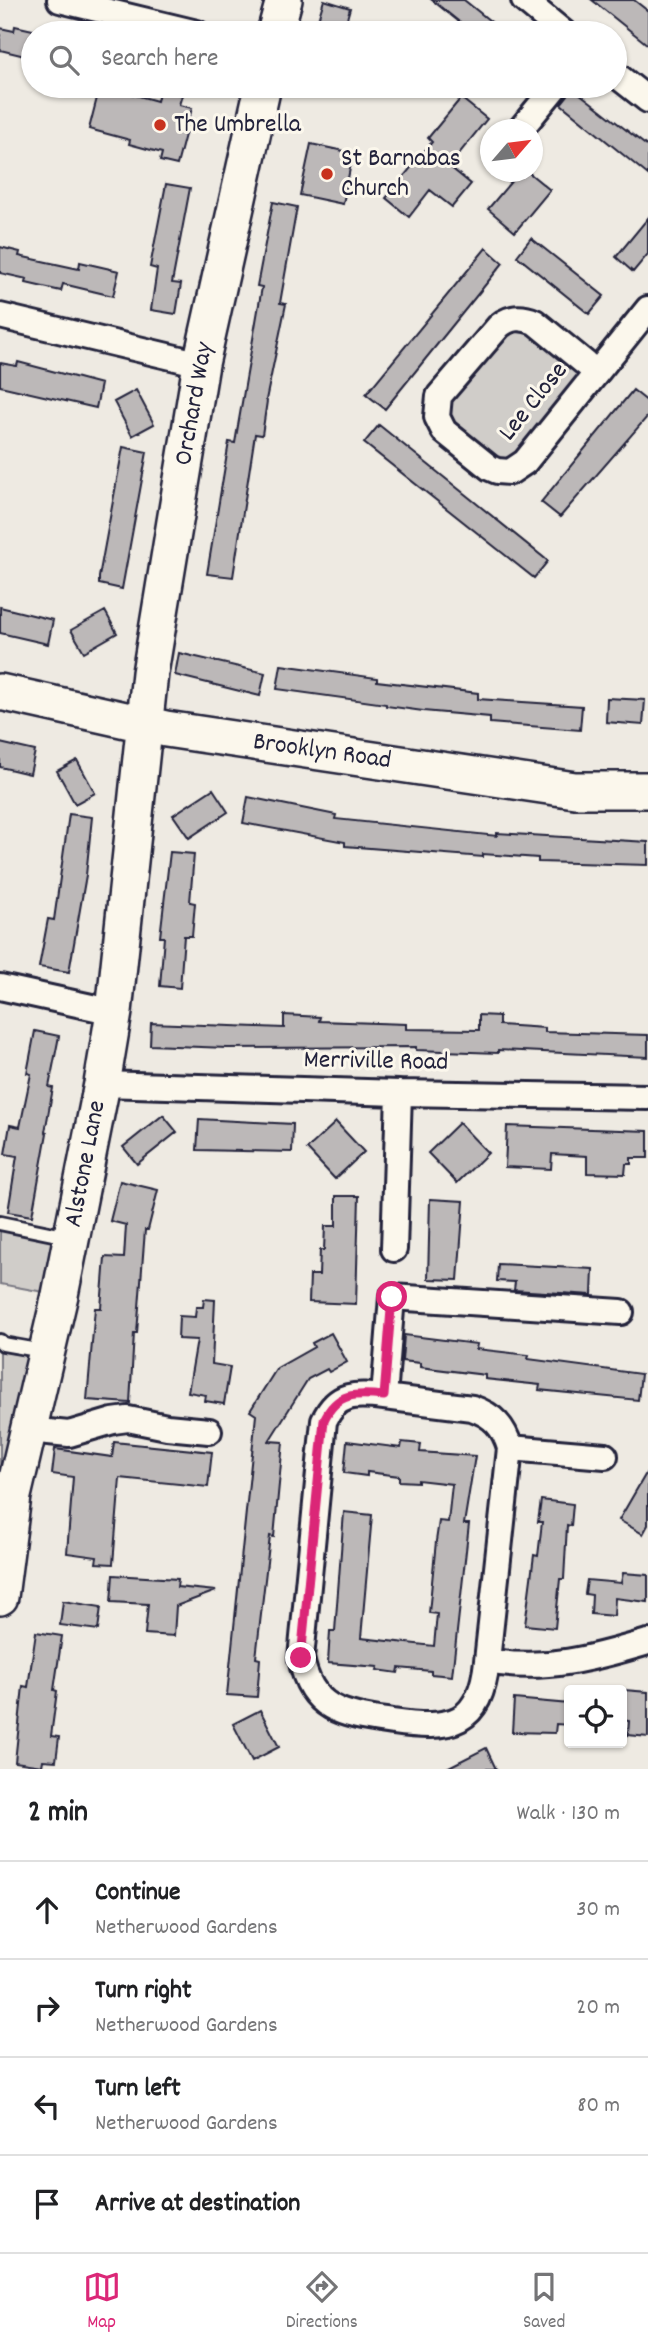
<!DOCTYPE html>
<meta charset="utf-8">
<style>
body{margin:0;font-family:Dekko,sans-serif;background:#f2f2f2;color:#202124}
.controls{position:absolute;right:21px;bottom:21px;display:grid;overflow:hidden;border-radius:7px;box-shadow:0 2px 5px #0004}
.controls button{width:63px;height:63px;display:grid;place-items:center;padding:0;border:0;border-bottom:2px solid #e0e0e0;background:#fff;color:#202124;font:35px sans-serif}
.compass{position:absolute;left:480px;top:119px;width:63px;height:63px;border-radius:50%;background:#fff;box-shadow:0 2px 5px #0004;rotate:62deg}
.stop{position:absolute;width:21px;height:21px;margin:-16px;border:5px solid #db2777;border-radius:50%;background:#fff}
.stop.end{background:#db2777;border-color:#fff;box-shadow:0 2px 7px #0008}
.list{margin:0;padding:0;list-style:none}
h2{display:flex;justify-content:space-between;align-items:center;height:91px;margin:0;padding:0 28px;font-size:30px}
h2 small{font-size:23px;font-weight:400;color:#757577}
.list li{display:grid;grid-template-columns:46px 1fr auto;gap:21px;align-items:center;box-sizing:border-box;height:98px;padding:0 28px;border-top:2px solid #e0e0e0}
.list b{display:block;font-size:26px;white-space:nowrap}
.list p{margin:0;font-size:23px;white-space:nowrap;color:#757577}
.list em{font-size:23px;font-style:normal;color:#757577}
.icon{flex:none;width:38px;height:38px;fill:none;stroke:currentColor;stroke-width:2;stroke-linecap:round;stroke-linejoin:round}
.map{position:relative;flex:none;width:648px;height:1769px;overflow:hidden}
.search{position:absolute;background:#fff;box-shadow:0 2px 5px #0004;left:21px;right:21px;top:21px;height:77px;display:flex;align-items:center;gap:18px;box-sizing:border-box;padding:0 24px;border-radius:38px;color:#757577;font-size:26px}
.sheet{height:483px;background:#fff}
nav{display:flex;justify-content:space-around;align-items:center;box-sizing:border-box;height:98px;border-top:2px solid #e0e0e0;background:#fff;font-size:19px;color:#757577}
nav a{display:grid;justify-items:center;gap:4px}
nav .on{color:#db2777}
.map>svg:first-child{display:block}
.green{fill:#d0cdc9;stroke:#797882;stroke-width:2}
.building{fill:#bcb8b8;stroke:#22223b;stroke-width:2}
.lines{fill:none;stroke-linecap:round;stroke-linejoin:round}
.lane-casing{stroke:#22223b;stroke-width:18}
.street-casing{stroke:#22223b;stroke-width:30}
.secondary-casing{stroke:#22223b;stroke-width:40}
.lane{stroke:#fbf7ec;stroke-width:12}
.street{stroke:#fbf7ec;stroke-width:24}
.secondary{stroke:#fbf7ec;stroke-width:35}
.route{stroke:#db2777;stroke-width:9}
.poi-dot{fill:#c8321e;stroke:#fbf7ec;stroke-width:2.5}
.labels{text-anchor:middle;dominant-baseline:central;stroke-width:6;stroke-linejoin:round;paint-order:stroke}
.poi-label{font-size:26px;fill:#22223b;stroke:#fbf7ec;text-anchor:start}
.street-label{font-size:26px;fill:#22223b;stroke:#fbf7ec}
</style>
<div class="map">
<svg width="648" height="1769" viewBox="0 0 648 1769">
<rect width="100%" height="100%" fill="#eeeae2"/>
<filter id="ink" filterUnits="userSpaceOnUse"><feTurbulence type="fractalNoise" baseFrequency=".0143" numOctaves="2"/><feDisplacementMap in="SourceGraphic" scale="14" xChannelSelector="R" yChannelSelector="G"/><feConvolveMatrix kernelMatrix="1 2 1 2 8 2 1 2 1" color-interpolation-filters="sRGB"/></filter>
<g filter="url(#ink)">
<path class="green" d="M511,319l85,53 -86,100 -74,-62z
M0,1229l70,14 -10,52 -60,-11z
M0,1351l45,8 -45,238z"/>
<path class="building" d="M324,0l26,8 -7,25h-29z
M432,0h32l41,33h-32z
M592,0h42l14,11v34z
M15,26l18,4v28l-33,-8v-22l14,3z
M100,86h27l-2,6 32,9 3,-12 22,6 -3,10 13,3 -15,57 -17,-4 2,-8 -33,-9 1,-4 -41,-11z
M570,86l78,61v28l-87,-71 7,-9z
M461,98l26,21 -38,47 22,18 -19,23 -22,-17 -21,27 -23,-19 46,-56 -4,-4z
M311,144l42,9 -10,51 -43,-9z
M519,172h9l22,18 -35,42 -27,-23z
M166,184l24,4 -18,95 9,1 -5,30 -25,-4 6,-41 -7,-2z
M273,202l24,5 -17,96 6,1 -20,96 1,1 -5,34 -7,-1 -22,143 -26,-3 22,-132 6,1 27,-156 -5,-1z
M648,218v36l-15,18 -17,-15z
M531,238l73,58 -15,18 -72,-58z
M0,247l20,5 -1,4 60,13 1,-7 39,9 -6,25 -50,-12 -2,7 -35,-8 1,-4 -27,-6z
M486,248l17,15 -118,146 -19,-15z
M18,362l83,22 -5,24 -96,-22v-23l17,3z
M136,390l18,34 -22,12 -18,-34z
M633,390l15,12v14l-88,101 -19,-15z
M379,425l169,136 -14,17 -170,-135z
M123,447l24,5 -25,137 -23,-5v-7z
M0,607l53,13 -5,24 -48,-11z
M105,611l12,22 -33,19 -13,-22z
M179,653l86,20 -5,23 -85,-21z
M281,665l96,13v3l101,12v6l104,7 -2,24 -90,-7v-6l-67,-6 -37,-5v-2l-109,-15z
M607,698l38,2 -2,25 -37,-3z
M0,743l35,8 -5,23 -30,-7z
M77,760l18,33 -20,11 -18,-33z
M213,789l15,23 -39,26 -16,-23z
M248,797l88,18 -1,4 162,17v-3l151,9v23l-110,-3v-4l-55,-4v3l-138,-11v-4l-102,-19z
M69,814l23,3 -6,58 -17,97 -30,-5 9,-48 6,1z
M170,852l24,2 -4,48 5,1 -3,33h-8l-4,52 -20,-2 4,-49h-4z
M284,1015l36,2 -1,4 87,3v5l73,1v-15l20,1v9l46,3v4l103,3v22l-150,-7v3l-82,-3v-3l-189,1 -77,-3 1,-22 133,5z
M35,1031l24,5 -10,51 4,1 -8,44 2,1 -15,83 -24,-4 9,-56 -12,-2 5,-29 10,2 11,-53 -4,-1z
M163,1115l14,17 -40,32 -14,-17z
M199,1119l94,5 -1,28 -95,-2z
M336,1122l28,30 -29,27 -28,-30z
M459,1123l29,30 -31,30 -29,-30z
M507,1126l141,5v27h-17v6h-5l-1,10 -38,-1v-17l-35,-2 -1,15 -46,-2z
M120,1181l38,9 -10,40h-3l-8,103h-3l-4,70 -43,-3 8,-92h6l4,-51 19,1 2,-33 -16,-4z
M336,1196h23l-3,108 -47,-2 1,-27h9l1,-25h4l1,-24h11z
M430,1199l34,2 -6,79 -30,-1z
M498,1264l95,5 -1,26 -78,-5 1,-8 -18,-1z
M204,1299l11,1 -3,64 18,3 -6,37 -19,-3 1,-6 -18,-3 9,-52 -19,-1 1,-23 16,1 1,-10h7z
M331,1333l16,29 -18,10 -2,-3 -19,10 -39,62 14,1 -9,95 -4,-1 -14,122 4,1 -3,38 -30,-2 29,-280 -6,-4 27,-43 37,-21 -2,-4z
M404,1335l73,9 -1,5 53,6 -1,4 113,15 -3,26 -99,-10 1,-5 -55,-6v-4l-65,-8v-4l-18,-2z
M347,1441l54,7 1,-6 19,2 -1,8 55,4 -11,68h5l-17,152 -21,-2v-3l-32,-3 -1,5 -21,-3 1,-3 -50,-4 2,-32h5l9,-119 28,3 -11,123 73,8 3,-32 -8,-1 7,-72 3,-20 9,1 4,-38 -34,-4v2l-19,-1v-5l-32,-4v4l-23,-3z
M114,1442l98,10 -4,35 -88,-9 -7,86 -17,-1 1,-6 -30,-4 6,-76 -21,-3 3,-25 57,8z
M648,1470v55l-5,9 -24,-14z
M541,1500l32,4 -2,22 -4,-1 -3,54h-4l-5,49 -30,-3 9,-70 4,1 4,-34h-4z
M623,1573l25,2v27l-33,-4 -1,18 -23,-2 1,-19 -7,-1 2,-14 34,3z
M113,1575l65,4 -1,8 39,4 -40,15 -2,30 -29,-2 3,-30 -37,-2z
M63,1601l38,6 -3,23 -38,-5z
M36,1632l26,4 -8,54 3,1 -6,45 8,1 -3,24 -13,-1 -1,6 -27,-4 8,-76 5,1z
M624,1690l24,2v45l-20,-2 1,-14 -7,-1z
M514,1699l55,5v21l-13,-1 -1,9 -43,-1z
M260,1710l19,37 -27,14 -19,-37z
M486,1748l10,21h-51z"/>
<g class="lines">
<g class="lane-casing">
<path id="lane" d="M0,1223l68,14
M0,1341l3,3 40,7"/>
</g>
<g class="street-casing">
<path id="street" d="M60,0l137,33
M524,0l40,33
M615,74l33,26
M520,130l36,-44
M0,316l201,48
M596,372l-61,-50c-14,-6 -25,-5 -36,4l-60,70 -2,21 7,14 46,37 7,3 13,1 15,-10 123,-153
M0,987l114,25
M102,1084l297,9 249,4
M394,1249l5,-156
M384,1397c-28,-3 -47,-5 -60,24l-23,237c10,54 45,57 92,64 58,8 87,4 94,-61 57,11 107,-3 161,-19
M28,1430l41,4 44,-13 15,-2 39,8 42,4
M510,1448l95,8
M487,1661l23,-213c-6,-21 -17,-33 -38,-40l-88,-11 8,-100 229,15"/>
</g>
<g class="secondary-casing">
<path id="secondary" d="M275,33l9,-33
M0,692l166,37 409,61h73
M0,1597l13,-101 47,-201 42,-211 12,-72 36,-339 51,-309 62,-278"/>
</g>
<use href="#lane" class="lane"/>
<use href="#street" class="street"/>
<use href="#secondary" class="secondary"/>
</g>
</g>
<g class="lines" filter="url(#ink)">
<path class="route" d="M301,1658l23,-238c13,-28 32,-27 60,-24l8,-99"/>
</g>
<g class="poi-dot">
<circle cx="160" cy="125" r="7"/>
<circle cx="327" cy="174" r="7"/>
</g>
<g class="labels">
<g class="poi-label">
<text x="174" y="125">The Umbrella</text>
<text x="341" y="159">St Barnabas<tspan x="341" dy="30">Church</tspan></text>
</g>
<g class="street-label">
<text transform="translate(534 402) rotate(-51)">Lee Close</text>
<text transform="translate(195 404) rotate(-80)">Orchard Way</text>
<text transform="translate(322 752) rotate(8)">Brooklyn Road</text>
<text transform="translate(376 1062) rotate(1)">Merriville Road</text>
<text transform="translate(86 1164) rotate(-79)">Alstone Lane</text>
</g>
</g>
</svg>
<div class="controls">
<button><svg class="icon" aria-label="locate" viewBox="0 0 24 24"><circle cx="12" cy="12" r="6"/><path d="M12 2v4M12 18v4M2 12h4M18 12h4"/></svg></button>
</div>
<svg class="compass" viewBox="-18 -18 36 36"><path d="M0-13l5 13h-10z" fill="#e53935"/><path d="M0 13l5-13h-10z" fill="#757577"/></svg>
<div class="stop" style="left:392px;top:1297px"></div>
<div class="stop end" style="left:301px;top:1658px"></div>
<div class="search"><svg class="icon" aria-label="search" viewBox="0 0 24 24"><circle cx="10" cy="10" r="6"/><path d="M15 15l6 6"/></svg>Search here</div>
</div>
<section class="sheet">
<h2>2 min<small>Walk · 130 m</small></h2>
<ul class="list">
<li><svg class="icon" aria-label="ahead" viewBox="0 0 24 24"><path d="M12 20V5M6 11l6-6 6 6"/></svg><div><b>Continue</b><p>Netherwood Gardens</p></div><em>30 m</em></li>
<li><svg class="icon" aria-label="right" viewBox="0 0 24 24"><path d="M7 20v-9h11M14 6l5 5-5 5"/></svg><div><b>Turn right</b><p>Netherwood Gardens</p></div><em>20 m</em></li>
<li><svg class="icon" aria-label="left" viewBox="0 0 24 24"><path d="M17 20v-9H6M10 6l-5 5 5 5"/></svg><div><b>Turn left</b><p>Netherwood Gardens</p></div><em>80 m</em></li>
<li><svg class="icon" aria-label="arrive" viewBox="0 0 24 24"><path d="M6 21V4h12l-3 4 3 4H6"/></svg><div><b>Arrive at destination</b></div></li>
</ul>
</section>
<nav>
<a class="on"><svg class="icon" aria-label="map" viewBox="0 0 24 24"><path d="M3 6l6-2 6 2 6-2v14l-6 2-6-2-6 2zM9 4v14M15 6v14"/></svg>Map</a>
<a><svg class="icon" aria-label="directions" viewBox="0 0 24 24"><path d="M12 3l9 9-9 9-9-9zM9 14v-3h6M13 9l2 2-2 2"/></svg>Directions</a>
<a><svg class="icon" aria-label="saved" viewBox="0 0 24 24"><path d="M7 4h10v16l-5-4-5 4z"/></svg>Saved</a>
</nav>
